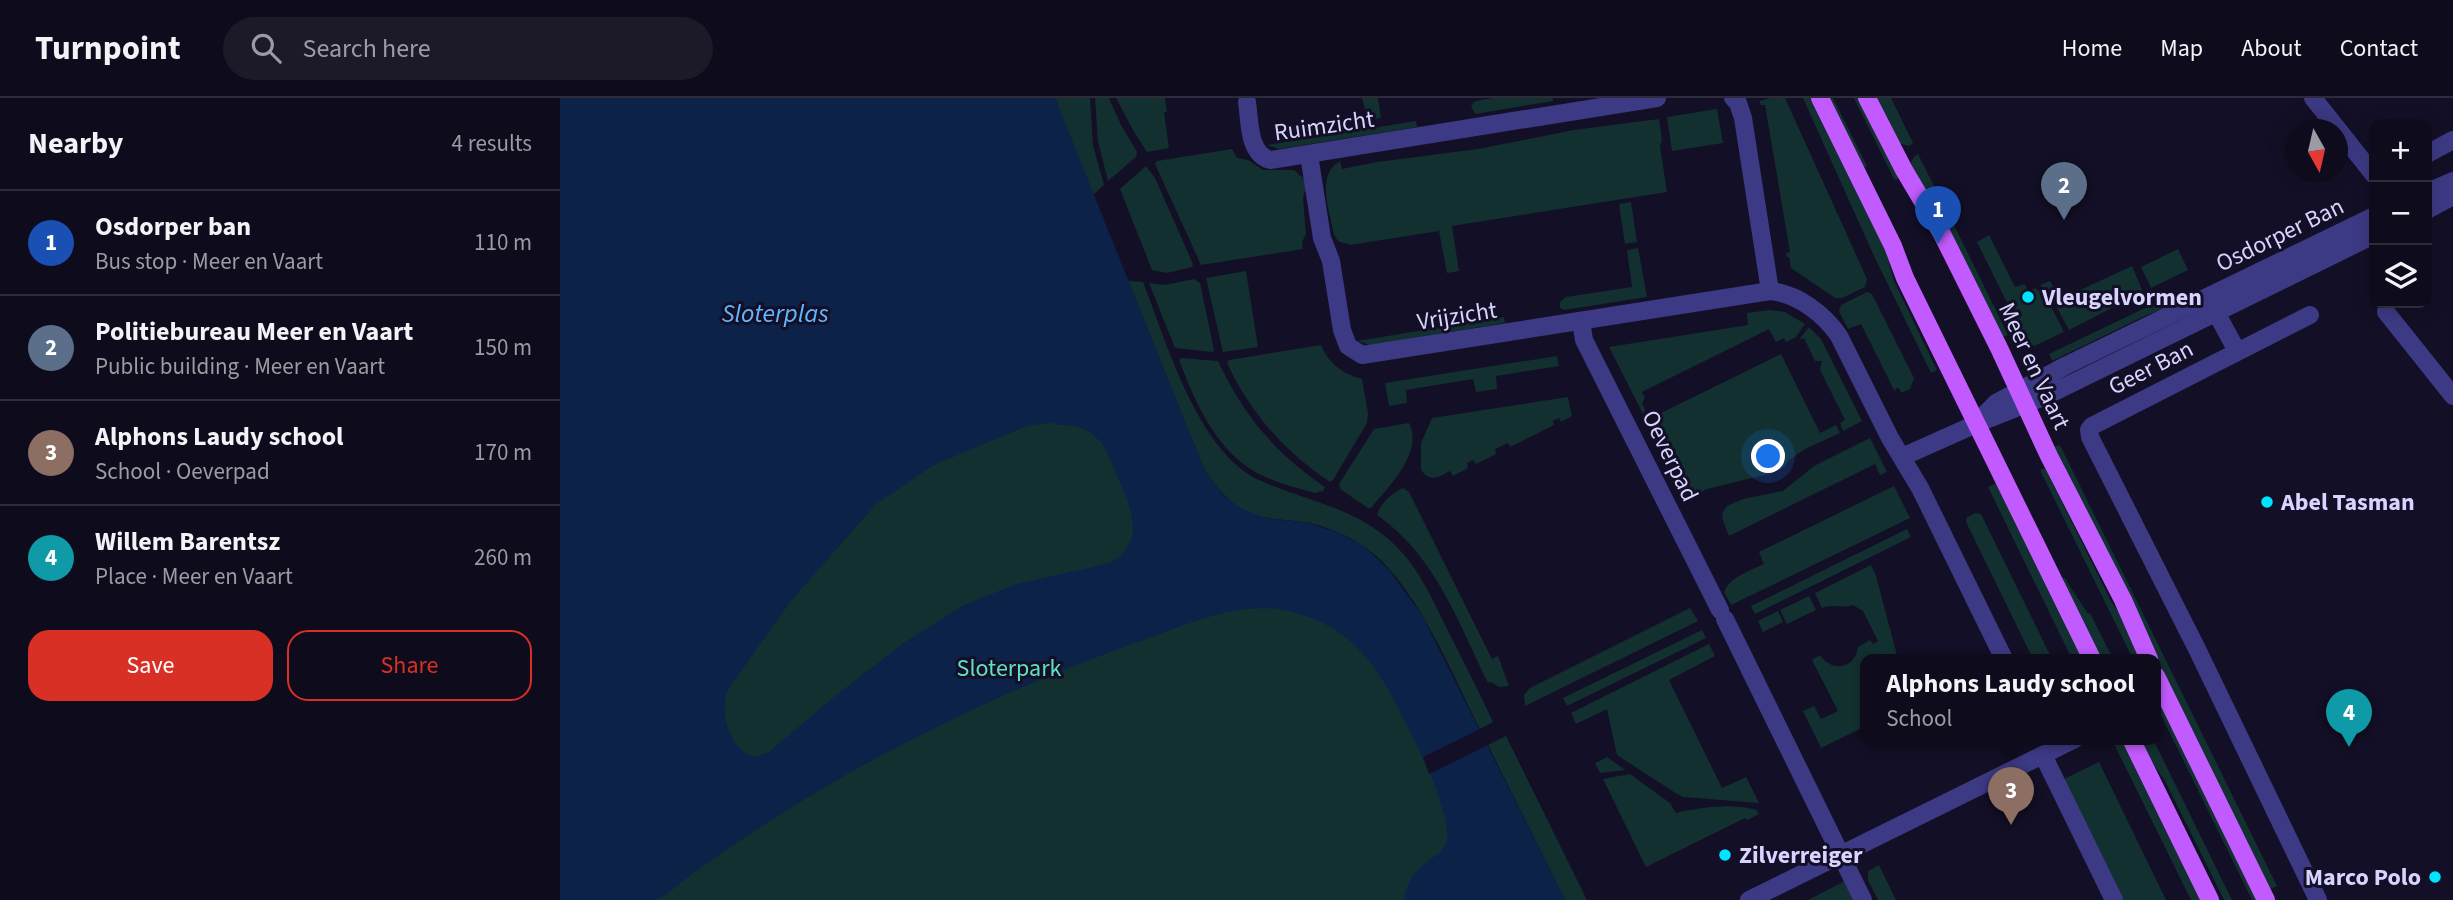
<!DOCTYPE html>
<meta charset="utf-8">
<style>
body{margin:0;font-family:"Source Sans 3",sans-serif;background:#1c1929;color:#f1f3f6}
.controls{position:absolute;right:21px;top:21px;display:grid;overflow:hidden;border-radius:14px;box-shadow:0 4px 18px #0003}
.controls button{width:63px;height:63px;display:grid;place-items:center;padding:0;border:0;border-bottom:2px solid #2e2b3b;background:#0e0b1c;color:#f1f3f6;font:35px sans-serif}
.compass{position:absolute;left:1725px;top:21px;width:63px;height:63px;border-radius:50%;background:#0e0b1c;box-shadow:0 4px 18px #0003;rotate:172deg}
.you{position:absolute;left:1209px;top:359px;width:24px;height:24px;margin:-18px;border:5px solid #fff;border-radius:50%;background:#1a73e8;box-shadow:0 0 0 10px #1a73e833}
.badge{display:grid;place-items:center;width:46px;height:46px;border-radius:50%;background:#d93025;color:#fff;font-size:23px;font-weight:700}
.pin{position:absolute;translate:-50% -58px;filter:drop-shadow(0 2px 4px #0008)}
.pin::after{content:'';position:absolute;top:37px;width:24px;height:21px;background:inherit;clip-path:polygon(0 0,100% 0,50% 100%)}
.popup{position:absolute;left:1300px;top:556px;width:301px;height:91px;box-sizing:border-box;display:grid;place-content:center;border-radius:14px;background:#0e0b1c;filter:drop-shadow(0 2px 5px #0005);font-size:23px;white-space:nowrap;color:#9b9ba3}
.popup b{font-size:26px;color:#f1f3f6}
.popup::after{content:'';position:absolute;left:50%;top:100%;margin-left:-14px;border:14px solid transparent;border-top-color:#0e0b1c}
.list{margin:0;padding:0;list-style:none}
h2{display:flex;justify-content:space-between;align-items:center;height:91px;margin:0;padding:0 28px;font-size:30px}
h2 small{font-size:23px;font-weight:400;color:#9b9ba3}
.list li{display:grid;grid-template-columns:46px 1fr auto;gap:21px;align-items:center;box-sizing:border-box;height:105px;padding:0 28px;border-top:2px solid #2e2b3b}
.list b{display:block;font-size:26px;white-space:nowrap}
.list p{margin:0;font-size:23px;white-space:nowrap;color:#9b9ba3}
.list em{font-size:23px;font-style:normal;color:#9b9ba3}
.actions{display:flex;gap:14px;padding:21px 28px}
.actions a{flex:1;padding:16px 0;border:2px solid #d93025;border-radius:21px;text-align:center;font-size:24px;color:#d93025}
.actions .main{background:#d93025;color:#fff}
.icon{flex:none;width:38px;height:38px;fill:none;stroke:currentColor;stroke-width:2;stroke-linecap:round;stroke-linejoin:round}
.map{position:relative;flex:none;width:1893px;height:802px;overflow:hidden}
header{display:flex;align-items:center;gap:42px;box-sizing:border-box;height:98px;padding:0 35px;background:#0e0b1c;border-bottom:2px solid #2e2b3b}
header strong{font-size:33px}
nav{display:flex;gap:38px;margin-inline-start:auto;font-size:24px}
.search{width:490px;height:63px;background:#1c1929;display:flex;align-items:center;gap:18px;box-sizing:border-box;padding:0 24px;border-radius:38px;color:#9b9ba3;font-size:26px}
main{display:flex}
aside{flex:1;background:#0e0b1c}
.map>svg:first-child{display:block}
.green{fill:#12302f}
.water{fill:#0c2248;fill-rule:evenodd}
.pier{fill:#130f26}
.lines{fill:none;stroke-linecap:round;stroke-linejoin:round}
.minor{stroke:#3d3a85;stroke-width:18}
.major{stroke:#c25bff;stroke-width:18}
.poi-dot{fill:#00e5ff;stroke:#130f26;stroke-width:2.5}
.labels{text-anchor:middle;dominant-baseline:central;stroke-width:6;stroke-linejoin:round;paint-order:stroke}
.street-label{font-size:24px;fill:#d9d4ff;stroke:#130f26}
.poi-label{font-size:24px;font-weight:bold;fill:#d9d4ff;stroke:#130f26;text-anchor:start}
.park-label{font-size:24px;fill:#5fe0c0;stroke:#130f26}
.water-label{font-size:26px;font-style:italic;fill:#62b6ff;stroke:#130f26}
</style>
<header>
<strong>Turnpoint</strong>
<div class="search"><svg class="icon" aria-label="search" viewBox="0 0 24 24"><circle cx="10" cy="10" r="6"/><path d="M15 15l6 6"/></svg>Search here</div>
<nav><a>Home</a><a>Map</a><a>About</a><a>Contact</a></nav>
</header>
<main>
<aside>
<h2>Nearby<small>4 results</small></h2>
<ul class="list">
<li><span class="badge" style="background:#1a4fb4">1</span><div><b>Osdorper ban</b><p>Bus stop · Meer en Vaart</p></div><em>110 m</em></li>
<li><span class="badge" style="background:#5c6f8a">2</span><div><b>Politiebureau Meer en Vaart</b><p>Public building · Meer en Vaart</p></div><em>150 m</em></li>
<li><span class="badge" style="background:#8d6e63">3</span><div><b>Alphons Laudy school</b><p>School · Oeverpad</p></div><em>170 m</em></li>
<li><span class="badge" style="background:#0f9aa8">4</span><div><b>Willem Barentsz</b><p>Place · Meer en Vaart</p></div><em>260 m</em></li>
</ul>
<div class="actions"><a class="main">Save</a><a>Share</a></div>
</aside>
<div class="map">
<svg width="1893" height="802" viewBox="0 0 1893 802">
<rect width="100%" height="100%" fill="#130f26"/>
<path class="green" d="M495,0h35l3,47 11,40 -11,10z
M535,0h14l12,27 16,27 -1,5 -28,24 -10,-39z
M556,0h49l2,13 -3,2 5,35 -22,4 -14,-22z
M802,0h16l3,20 -13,2z
M933,0h60v3l-78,13 -4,-8 4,-5z
M1210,0h15l82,181 -2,8 -23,11h-7l-44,-30 -2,-11h-2l-1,-4 4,-1 -25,-147h-4l-2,-4z
M1243,0h11l72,153 8,30 43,89 -6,3 -57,-117z
M1264,0h9l34,68 -6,3z
M1294,0h9l37,78 -3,4 -3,-1z
M1316,0h15l22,45 -4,3 -11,-3z
M1157,11l6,34 -51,8 -5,-34z
M1099,21l3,21 -2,6 7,46 -215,34 7,45 -12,2 -8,-42 -89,14 -12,-4 -4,-6c-4,-23 -19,-60 6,-74l2,8 35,-7 101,-13 96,-19z
M856,23l1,6 -138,22 -12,-4z
M672,51l5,9 11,2 15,10h31l9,8 3,8 -3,13 3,35 -4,8 1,7 -102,16 -46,-101 2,-3z
M1358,56l21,42 -11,6 -19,-36 5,-9z
M586,68l9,12 38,86 -1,3 -25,6 -15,-3 -32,-81z
M1071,104l6,40 -12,2 -6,-40z
M1394,127l54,110 -8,3 -54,-106z
M1429,137l26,52 10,-3 3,7 7,-3 10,7 19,37 -30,14 -7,-3 -50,-101z
M1078,150l9,49 -83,13 -4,-2v-6l6,-5 66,-10 -5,-37z
M1618,151l10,21 -37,18 -10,-21z
M1572,168l11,26 -74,38 -20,-37 -9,-8 10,-4 11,18z
M686,173l12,76 -35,5 -17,-74z
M634,181l6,4 14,67 -1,2 -38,-4 -26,-65 16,2z
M568,183l15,1c23,59 55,170 116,198 48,22 96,26 137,66 23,23 36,52 50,81 16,31 32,63 47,95l-13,7c-28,-55 -65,-149 -117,-183 -16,-11 -35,-19 -54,-23 -23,-4 -47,-2 -67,-14 -16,-10 -27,-23 -37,-38z
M1307,194l5,2 42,84 -4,11 -9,4 -1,-4 -4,-1 -1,4 -34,-68 -13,5 -9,-18 2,-6z
M1610,198l5,9 -26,9 -97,47 -3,-7z
M1210,212l15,2 20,12 -9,13 -10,5 -2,-4 -8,4 -7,-13 -127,63 3,6 -3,5 3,7 -2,4 -34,-67 139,-22 -1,-12z
M944,219l1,6 -135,22 -13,-4z
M524,224l142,260 174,65 123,253h-963l79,-246z
M1249,229l12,12 41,82 -19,10 -3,-8 5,-3 -25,-50 2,-9h-7l-11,-23 -5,2z
M761,247c8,19 22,29 41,34l6,34 -1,10 -34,57 -3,2c-45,-30 -80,-69 -103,-119l2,-3z
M1221,256l39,79 16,-8 4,8 -35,16 -16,11 -5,7 -12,6 -65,16 -22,11 -36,-73 4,-2 4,-10z
M997,258l2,10 -63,10 1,13 -21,3 -3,-13 -67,11 1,13 -18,3 -4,-23z
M621,260l37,3c26,55 56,91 107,126l-2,4 -8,2c-22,-6 -47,-12 -66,-25 -36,-24 -55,-69 -70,-108z
M1008,299l4,19 -11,6 -2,-4 -6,3 1,4 -44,22 -2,-4 -13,6 1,5 -20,10 -3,-4 -6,3 1,5 -15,8 -3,-5c-11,6 -20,12 -29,-1v-27l11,-25z
M849,325c15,30 -21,64 -38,85h-3l-28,-19 -1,-5 35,-55z
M1310,340l17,34 -7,3 -5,-11 -146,72 -7,-18 1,-6 4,-6 16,-7 40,-8 31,-25z
M1500,347l217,441 -11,5 -102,-207 -8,-25 -102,-212z
M1485,370l67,135 22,29 11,27h-12l-93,-189z
M1439,384l88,177h-15l-84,-172z
M1334,388l16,32 -179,87 -7,-13c7,-16 26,-21 40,-28l-5,-12z
M843,390l6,4 83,167 6,-3 11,30 -10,1 -8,-5 -3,1c-30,-61 -53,-128 -111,-168 3,-11 16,-23 26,-27z
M1416,415l5,1 71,145h-19l-67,-137 1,-5z
M1347,431l4,8 -156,77 -4,-8z
M1311,467l5,11 22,83h-32v67l-45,22 -18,-37 11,-5 7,13 17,-8 -26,-51 8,-5c12,18 35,14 38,-8l12,-7 3,4 5,-3 -15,-30 -10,-6c-10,4 -20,-2 -31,3l-7,-15z
M1504,479l24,37 2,-1 23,46h-17l-38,-78z
M1249,498l7,14 -29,14 -7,-14z
M1130,510l8,13 -173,85 -1,-11 6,-7z
M1218,513l5,11 -20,10 -5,-11z
M1142,532l4,8 -139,68 -4,-8z
M1149,546l6,12 -46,24 53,108 24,-11 13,26 -76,-6 -9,-5 -57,-37 -10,-46 -31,15 -5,-11z
M1596,589l103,213h-7l-96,-195z
M946,638l81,164h-22l-77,-155z
M1560,641h6l79,161h-14l-78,-158z
M1576,641h17l79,161h-8l-59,-119z
M1047,659l18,13 -25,3 -5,-10z
M1539,664l67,138h-43l-59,-121z
M1070,676l40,29 6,10c26,-6 55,-10 81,-3l2,4 -12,6 -2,-2 -99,49 -43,-88z
M1319,767l17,35h-18l-10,-20v-9z
M1285,783l10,19h-47z"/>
<path class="water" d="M0,0h495l150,373 17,23 20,15 24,9 42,5 29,9 27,14 25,24 33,45 143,285h-161c2,-12 6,-23 15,-31 9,-10 25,-15 28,-29 4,-32 -34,-103 -49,-132 -25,-51 -56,-87 -115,-98 -46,-8 -95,14 -137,29 -128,45 -251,103 -365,175 -32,20 -63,41 -93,63 -10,7 -23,21 -34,23 -9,0 -20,0 -29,0 -22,0 -43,0 -65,0zM494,324l1,3c13,-1 26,1 37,9 13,9 17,24 23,37 13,31 35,70 -5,92l-93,21 -53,21 -62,39 -68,53 -65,55 -14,5c-26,-6 -35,-44 -28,-66l63,-89 86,-98 58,-39 93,-39z"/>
<path class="pier" d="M920,631l8,16 -59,29 -6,-17z"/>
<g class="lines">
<path class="minor" d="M1173,0l5,5 5,15 27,173
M1753,0l61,77
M687,4c3,20 1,51 23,58l387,-62
M1867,56l26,-14
M749,57l13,83 9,23 11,69 6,16 14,9 408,-64c28,3 54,23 69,45l51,102 30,50 84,171
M1867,94l26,-11
M1867,112l26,-14
M1652,207l25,46
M1826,214l67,84
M1750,217l-218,111 -3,4 1,7 107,212 121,251
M1021,223l3,19 136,270
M1423,318l13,-13 69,-37 309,-150
M1342,359l74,-33 70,-28 328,-161
M1165,521l138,281
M1483,657l71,145
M1189,802l326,-161"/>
<path class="major" d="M1260,0l73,148 12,32 187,381
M1307,0l37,72 38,64 57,114 50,108 74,144 26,59
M1596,578l110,224
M1571,641l79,161"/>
</g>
<g class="poi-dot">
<circle cx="1468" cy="199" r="7"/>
<circle cx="1707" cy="404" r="7"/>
<circle cx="1165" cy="757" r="7"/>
<circle cx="1875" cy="779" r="7"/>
</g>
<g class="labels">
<g class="street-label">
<text transform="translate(764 28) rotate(-8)">Ruimzicht</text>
<text transform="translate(1720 137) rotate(-26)">Osdorper Ban</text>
<text transform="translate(897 218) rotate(-9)">Vrijzicht</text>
<text transform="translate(1474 268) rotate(65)">Meer en Vaart</text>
<text transform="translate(1591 270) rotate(-27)">Geer Ban</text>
<text transform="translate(1110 358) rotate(64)">Oeverpad</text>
</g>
<g class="poi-label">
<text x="1482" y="199">Vleugelvormen</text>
<text x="1721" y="404">Abel Tasman</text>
<text x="1179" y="757">Zilverreiger</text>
<text x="1861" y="779" text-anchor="end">Marco Polo</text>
</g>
<g class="park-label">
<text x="449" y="570">Sloterpark</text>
</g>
<g class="water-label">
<text x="215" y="215">Sloterplas</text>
</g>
</g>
</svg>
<div class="controls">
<button>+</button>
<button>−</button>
<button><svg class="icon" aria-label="layers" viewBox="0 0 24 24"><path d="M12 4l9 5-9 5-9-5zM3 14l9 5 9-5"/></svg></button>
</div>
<svg class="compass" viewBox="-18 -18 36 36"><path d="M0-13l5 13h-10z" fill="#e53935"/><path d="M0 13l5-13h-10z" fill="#9b9ba3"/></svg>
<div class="you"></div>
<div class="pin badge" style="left:1378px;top:146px;background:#1a4fb4">1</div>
<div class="pin badge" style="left:1504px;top:122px;background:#5c6f8a">2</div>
<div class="pin badge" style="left:1451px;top:727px;background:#8d6e63">3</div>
<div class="popup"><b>Alphons Laudy school</b>School</div>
<div class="pin badge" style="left:1789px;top:649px;background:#0f9aa8">4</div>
</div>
</main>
